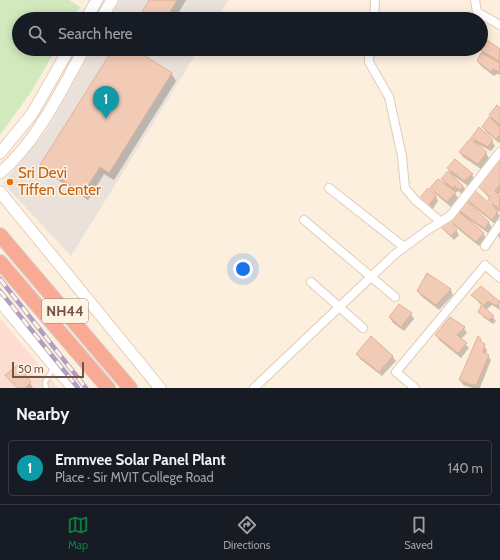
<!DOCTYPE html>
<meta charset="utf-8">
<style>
body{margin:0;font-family:Cabin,sans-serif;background:#242831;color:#f1f3f6}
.scale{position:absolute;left:12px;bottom:10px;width:72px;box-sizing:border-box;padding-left:4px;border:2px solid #725446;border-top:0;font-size:11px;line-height:14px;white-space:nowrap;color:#725446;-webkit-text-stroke:3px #fff3e4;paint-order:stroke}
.you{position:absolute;left:243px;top:269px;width:14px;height:14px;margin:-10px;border:3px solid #fff;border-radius:50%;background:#1a73e8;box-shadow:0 0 0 6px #1a73e833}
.badge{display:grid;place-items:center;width:26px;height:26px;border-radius:50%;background:#0b8043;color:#fff;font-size:13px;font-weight:700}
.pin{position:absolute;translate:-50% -33px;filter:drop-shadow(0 1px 2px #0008)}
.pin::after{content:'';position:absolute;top:21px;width:14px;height:12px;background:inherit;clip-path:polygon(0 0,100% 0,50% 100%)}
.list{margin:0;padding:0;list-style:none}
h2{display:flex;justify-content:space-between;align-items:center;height:52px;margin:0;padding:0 16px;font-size:17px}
h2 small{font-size:13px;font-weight:400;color:#9ea1a6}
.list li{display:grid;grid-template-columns:26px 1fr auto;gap:12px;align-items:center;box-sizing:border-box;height:56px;margin:0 8px 8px;padding:0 8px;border:1px solid #363941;border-radius:4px}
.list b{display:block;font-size:15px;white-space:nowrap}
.list p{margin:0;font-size:13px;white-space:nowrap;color:#9ea1a6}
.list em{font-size:13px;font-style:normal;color:#9ea1a6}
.icon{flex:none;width:22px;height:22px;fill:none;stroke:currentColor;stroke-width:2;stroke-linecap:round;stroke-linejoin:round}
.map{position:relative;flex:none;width:500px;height:388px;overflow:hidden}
.search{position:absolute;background:#171b24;box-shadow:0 2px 10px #0003;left:12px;right:12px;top:12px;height:44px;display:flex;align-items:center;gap:10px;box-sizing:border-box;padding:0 14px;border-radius:22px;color:#9ea1a6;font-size:15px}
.sheet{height:116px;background:#171b24}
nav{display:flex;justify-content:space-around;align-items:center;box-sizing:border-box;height:56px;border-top:1px solid #363941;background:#171b24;font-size:11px;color:#9ea1a6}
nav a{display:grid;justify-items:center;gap:2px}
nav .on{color:#0b8043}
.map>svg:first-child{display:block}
.commercial{fill:#fdddd1}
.industrial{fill:#eae1db}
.green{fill:#d1e9bd}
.shadow{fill:#0003}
.building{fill:#f2cbb6;stroke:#e4b196}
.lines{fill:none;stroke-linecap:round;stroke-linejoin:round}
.lane-casing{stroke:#e0cbbb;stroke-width:6}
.street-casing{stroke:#e0cbbb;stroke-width:10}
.secondary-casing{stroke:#e7cdba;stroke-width:13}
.highway-casing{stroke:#dad3cf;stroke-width:16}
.lane{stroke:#fff;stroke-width:4}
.street{stroke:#fff;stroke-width:8}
.secondary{stroke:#fff;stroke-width:11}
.highway{stroke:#f8aa94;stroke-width:14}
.rail-casing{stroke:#b19ec4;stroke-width:4.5}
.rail{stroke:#fff3e4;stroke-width:3;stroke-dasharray:9;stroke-linecap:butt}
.food-dot{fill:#e8710a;stroke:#fff3e4;stroke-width:1.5}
.labels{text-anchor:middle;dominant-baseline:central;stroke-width:3;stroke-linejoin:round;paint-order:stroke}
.shield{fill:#fff3e4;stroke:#9c8475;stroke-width:1}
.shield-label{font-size:14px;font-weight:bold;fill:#725446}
.food-label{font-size:15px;fill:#c56008;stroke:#fff3e4;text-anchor:start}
</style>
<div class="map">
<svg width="500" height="388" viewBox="0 0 500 388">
<rect width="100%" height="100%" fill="#fcefde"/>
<path class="commercial" d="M0,318l58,70h-58z"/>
<path class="industrial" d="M120,0h108l-11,19h-108z
M92,49h107l-128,207 -68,-73 43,-52z"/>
<path class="green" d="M0,0h69l11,7 -7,12h-54v30h37l-25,43 -31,43z"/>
<path class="shadow" d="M150,0h36l-11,19h-36z
M487,41l13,9v25l-3,-1 -3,2 -13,-10 -3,-5 4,-8 -1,-3z
M114,49h19l38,24 5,8 -62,99 -10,-6 -16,26 -42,-28 -5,-7z
M500,109v33l-1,1 -13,-11 -3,-5 11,-4 -4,-7z
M472,138l20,3 3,5 -4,5 -16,-8z
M460,152l26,1 3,5 -8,11 -18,-12z
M500,163v30l-2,2 2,2v15l-5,-4 5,8 -5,8 -25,-20 -3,-5 27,9 -4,-9 -13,-15z
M448,168l24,7 3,5 -7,6 -17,-12z
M443,180l20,6 3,5 -3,4 -5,-4 -3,2 3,5 -7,9 -17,-14 -3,-5 16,-1z
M436,196l2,5 -7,11 -11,-12z
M465,201l24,22 3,5 -4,5 -20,-14 -1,1 16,13 3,5 -7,8 -26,-21 -3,-5 12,-4 -4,-7z
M441,227l15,3 3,5 -5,5z
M500,229v10l-3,-5z
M428,274l23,16 2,5 -14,15 -18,-14 -3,-5z
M472,295l27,7 1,8 -8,-5 -6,5 10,11 -3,3 -10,-7 -3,-5 2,-6z
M399,305l12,9 3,5 -10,12 -11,-8 -3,-5z
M451,318l13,10 3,5 -6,6 8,9 -8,10 -22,-18 -2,-5z
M371,337l22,20 3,4 -14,15 -22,-17 -2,-5z
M480,340l7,10 -1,4 5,6 -11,28h-8l-9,-3 -3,-5z
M6,375l24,8 3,5h-16z"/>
<path class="building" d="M149,0h28l-11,19h-28z
M487,40l13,9 -1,12 -19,-11z
M113,49h21l38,24 -63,100 -9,-6 -17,26 -43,-28z
M481,53l19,10 -1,9 -6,-3 -2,3 -14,-11z
M497,105l3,3v17l-11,-10z
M489,117l11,10v8l-4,4 -14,-12z
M479,127l14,13 -5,7 -17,-9z
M470,139l17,13 -9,12 -19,-12z
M455,159l18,15 -9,7 -17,-13z
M496,159l4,3v22l-5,7 5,5 -1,13 -11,-9 2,-3 -14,-13z
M448,171l15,15 -3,4 -5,-4 -2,2 -12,-9z
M438,179l18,13 -9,10 -17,-14z
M428,188l8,8 -9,11 -9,-7z
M473,189l25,22 -6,9 -26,-21z
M465,200l24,22 -4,7 -28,-20z
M457,210l27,23 -8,9 -27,-22z
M446,220l11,10 -6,6 -11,-10z
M427,273l24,16 -15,16 -19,-14z
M481,286l19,16 -3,4 -9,-5 -5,5 11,10 -5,4 -11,-8 4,-8 -11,-9z
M399,304l13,9 -11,14 -12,-10z
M450,317l15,10 -8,8 10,8 -9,10 -23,-18z
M371,336l22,20 -14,16 -23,-18z
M478,336l3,3 -1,2 5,3 -2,8 6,3 -13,31 -17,-6z
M18,365l13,17 -6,6h-8l-12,-13z"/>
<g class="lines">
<g class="lane-casing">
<path id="lane" d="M46,388l-1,-6 9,-15"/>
</g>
<g class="street-casing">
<path id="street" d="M475,0l2,12 23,13
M374,19l1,-19
M369,49v13l20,35 13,59 3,32 10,12 26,22
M329,188l75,59
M304,220l91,77
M485,246l15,-22
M311,282l52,46
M254,388l140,-133 32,-24 24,-15 50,-64
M415,388l-19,-16 89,-107 15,13"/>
</g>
<g class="secondary-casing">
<path id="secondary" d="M86,19l11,-19
M101,19l11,-19
M0,153l32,-39 37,-65
M0,173c38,-33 60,-81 84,-124
M0,192l160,196
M0,302l73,86"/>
</g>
<g class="highway-casing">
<path id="highway" d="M0,235l130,153
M0,262l108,126"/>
</g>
<use href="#lane" class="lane"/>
<use href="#street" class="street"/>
<use href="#secondary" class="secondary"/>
<use href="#highway" class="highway"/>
<g class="rail-casing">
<path id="rail" d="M0,279l86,109
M0,291l78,97"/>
</g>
<use href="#rail" class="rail"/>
</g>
<circle class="food-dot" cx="10" cy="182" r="4"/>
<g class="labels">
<rect class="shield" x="42" y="299" width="46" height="24" rx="3"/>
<g class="shield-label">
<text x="65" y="311">NH44</text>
</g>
<g class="food-label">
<text x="18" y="173">Sri Devi<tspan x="18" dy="17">Tiffen Center</tspan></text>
</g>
</g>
</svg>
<div class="scale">50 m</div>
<div class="you"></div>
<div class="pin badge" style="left:106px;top:119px;background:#0f9aa8">1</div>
<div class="search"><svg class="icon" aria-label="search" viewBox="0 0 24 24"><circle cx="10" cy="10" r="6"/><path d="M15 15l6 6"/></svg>Search here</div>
</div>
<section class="sheet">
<h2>Nearby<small></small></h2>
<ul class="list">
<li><span class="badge" style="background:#0f9aa8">1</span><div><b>Emmvee Solar Panel Plant</b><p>Place · Sir MVIT College Road</p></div><em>140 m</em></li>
</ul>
</section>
<nav>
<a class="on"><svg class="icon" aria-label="map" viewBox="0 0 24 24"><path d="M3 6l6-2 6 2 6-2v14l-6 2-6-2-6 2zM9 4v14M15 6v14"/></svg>Map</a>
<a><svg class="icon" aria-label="directions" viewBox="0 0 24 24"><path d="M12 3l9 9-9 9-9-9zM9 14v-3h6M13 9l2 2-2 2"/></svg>Directions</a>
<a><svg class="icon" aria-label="saved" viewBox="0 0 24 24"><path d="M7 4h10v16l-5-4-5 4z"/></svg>Saved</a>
</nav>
